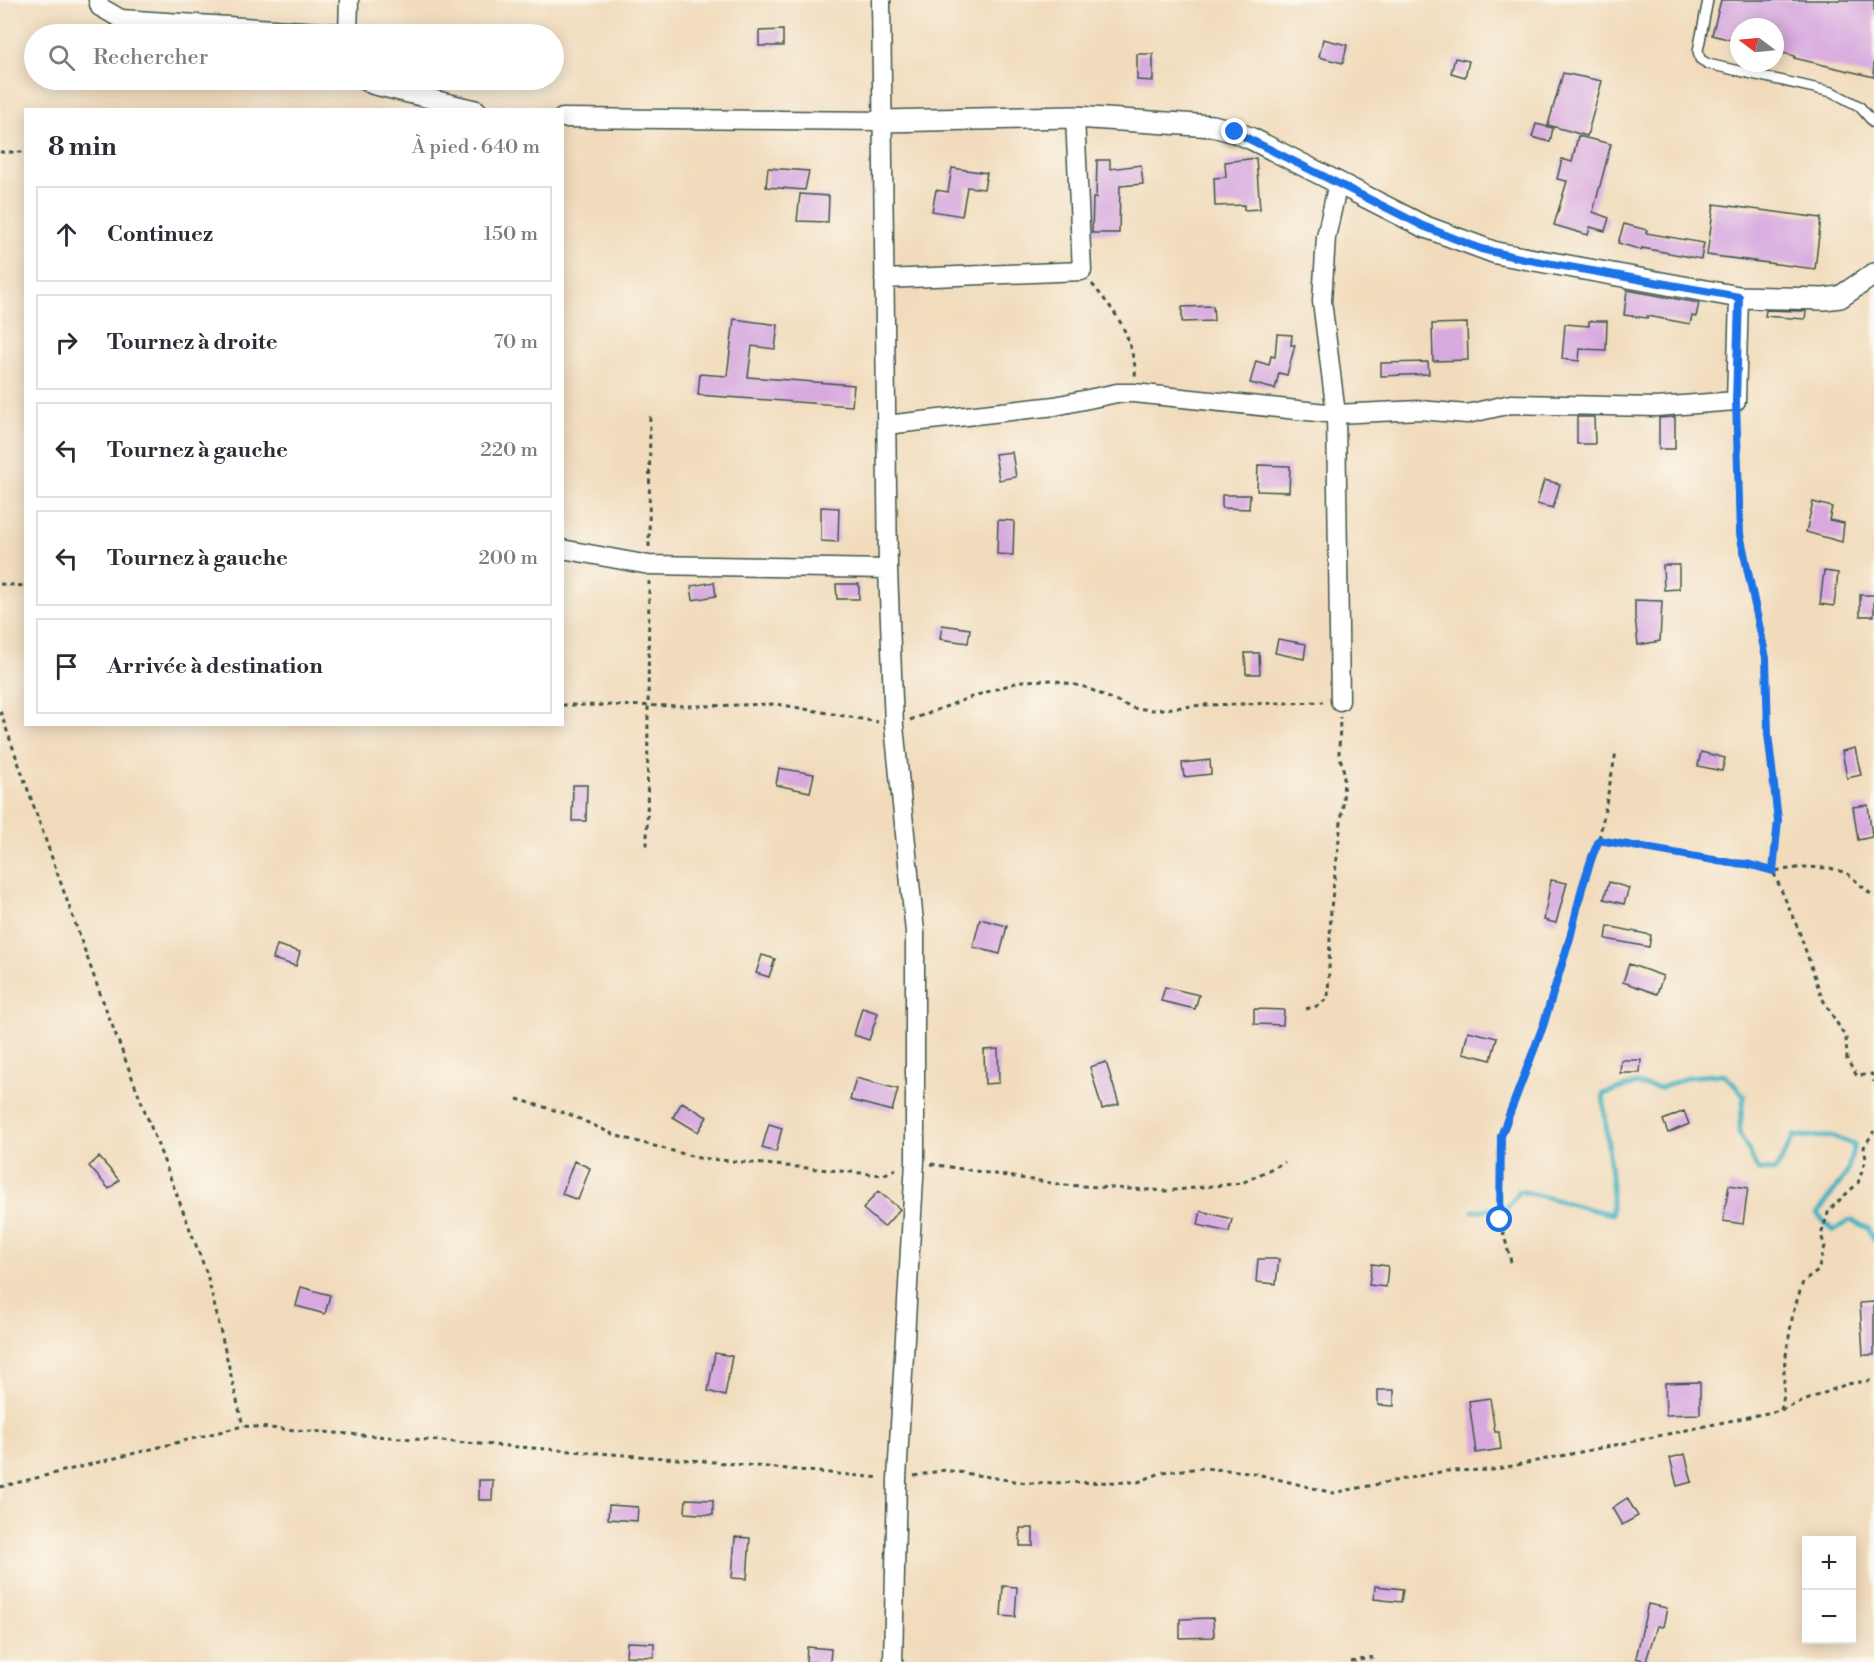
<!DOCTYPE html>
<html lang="fr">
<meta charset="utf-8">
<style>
body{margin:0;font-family:"Libre Bodoni",serif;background:#f2f2f3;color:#2b2b33}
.controls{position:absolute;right:18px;bottom:18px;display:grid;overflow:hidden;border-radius:0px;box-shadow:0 3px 15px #0003}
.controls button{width:54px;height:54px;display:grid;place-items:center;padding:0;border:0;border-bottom:2px solid #e1e1e2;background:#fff;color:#2b2b33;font:30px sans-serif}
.compass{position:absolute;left:1730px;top:18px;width:54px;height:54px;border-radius:50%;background:#fff;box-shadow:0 3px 15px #0003;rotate:286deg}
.stop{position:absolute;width:18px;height:18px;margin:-14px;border:4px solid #1a73e8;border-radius:50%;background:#fff}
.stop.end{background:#1a73e8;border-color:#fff;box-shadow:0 2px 6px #0008}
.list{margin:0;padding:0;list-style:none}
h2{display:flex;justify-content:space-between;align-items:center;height:78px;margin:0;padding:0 24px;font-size:26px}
h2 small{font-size:20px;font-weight:400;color:#7c7c81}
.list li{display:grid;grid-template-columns:39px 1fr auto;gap:18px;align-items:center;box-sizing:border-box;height:96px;margin:0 12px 12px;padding:0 12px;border:2px solid #e1e1e2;border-radius:0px}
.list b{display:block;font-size:22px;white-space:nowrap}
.list em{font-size:20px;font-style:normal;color:#7c7c81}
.icon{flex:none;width:33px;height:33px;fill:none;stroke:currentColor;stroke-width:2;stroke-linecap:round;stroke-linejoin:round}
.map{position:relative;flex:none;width:1874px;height:1662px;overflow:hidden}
.search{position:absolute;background:#fff;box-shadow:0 3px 15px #0003;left:24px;top:24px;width:540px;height:66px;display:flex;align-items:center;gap:15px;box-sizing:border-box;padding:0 21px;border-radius:33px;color:#7c7c81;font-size:22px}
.panel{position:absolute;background:#fff;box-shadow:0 3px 15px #0003;left:24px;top:108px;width:540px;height:618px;border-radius:0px}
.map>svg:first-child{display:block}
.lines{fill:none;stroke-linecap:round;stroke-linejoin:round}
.stream{stroke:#43b1c0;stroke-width:5}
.building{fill:#d7a9df}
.service-casing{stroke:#3e5548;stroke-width:12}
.minor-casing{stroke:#3e5548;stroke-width:21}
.tertiary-casing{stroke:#3e5548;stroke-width:24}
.path{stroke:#3e5548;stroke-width:3;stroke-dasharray:4.5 4.5;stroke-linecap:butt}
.service{stroke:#fff;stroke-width:9}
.minor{stroke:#fff;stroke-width:18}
.tertiary{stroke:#fff;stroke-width:21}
.route{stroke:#1a73e8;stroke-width:8}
</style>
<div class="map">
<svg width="1874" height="1662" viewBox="0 0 1874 1662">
<rect width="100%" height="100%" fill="#fbf7ec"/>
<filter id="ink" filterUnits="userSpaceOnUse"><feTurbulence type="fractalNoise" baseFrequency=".0167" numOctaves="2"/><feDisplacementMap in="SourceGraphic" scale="12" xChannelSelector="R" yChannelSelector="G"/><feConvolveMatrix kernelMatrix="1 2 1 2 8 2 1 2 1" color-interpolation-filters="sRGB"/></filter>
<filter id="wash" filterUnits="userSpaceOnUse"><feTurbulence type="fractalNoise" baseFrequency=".008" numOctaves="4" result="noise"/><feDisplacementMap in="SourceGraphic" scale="24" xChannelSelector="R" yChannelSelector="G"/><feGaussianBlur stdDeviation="1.35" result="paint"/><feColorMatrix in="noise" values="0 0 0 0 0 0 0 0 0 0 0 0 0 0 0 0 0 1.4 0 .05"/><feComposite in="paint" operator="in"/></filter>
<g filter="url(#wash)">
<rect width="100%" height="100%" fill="#f1dbbc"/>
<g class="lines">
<path class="stream" d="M1473,1211l35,-4 11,-16c32,6 62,17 93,23v-29l-9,-91 32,-10 26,4 27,-11 36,-3 20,21 -5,37 19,38 17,1 19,-35 41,1 19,8 -7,28 -30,41 16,17 17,-11 18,8 6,12"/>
</g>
<g id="blocks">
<path class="building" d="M1721,0h153v77l-80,-19 1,-2 -20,-5v-24h-36v15l-27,-7z
M783,30v16h-24v-15z
M1323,39l24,6 -4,18 -24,-6z
M1137,54h16v27l-16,-1z
M1455,58l14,3 -4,16 -14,-4z
M1563,73l39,8 -15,55 -39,-11z
M1536,124l17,4 -3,14 -18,-5z
M1578,136l33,8 -18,68 16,6 -4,13 -15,-4 -2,8 -34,-10 13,-44 -10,-2 5,-20 10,3z
M1256,158l4,51 -16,1v-5l-29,1 -1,-28 12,-1 -1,-15z
M1097,160h13v9l31,-4 2,19 -23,2 -1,47h-27l1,-35h3z
M768,168l41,3 -4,19 -39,-3z
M952,168l35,5 -3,16 -17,-2 -5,29 -30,-5 4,-21 12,2z
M800,194l29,2 -1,26 -31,-1z
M1714,204l107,14 -6,51 -108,-14z
M1624,224l23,6 -1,3 58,10 -3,16 -59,-11v2l-24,-7z
M1627,290l72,13 -3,14 -4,-1 -2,8 -43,-8v2l-23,-3z
M1213,306l1,15 -32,1v-15z
M1766,310l40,1 -1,8 -40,-3z
M734,319l44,6 -3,24 -23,-3 -4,31 106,8 -2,21 -154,-11 2,-21 27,2z
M1589,321h18l-1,29 -26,-1 -1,12 -17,-2 3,-35 24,2z
M1467,323l1,37 -35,1 -1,-37z
M1277,334l15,1 -1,10h4l-8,30 -8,-2 -4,16 -25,-6 6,-22 13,4 2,-9 4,1z
M1428,362l1,12 -48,2v-13z
M1577,417h17l1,27h-18z
M1675,417v32h-16v-31z
M1012,452l4,25 -17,3 -4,-26z
M1258,465l32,1 -1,26 -32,-1z
M1544,480l16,4 -7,24 -16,-4z
M1222,495h28l-1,14 -27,-1z
M1813,502l19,5 -3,13 15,3 -2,19 -36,-10z
M821,507l18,1 -1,34 -17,-1z
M998,520l16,1 -1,34 -16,-1z
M1663,565h16v24l-15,1z
M1824,571l14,2 -4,33 -14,-2z
M714,582l2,14 -23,4 -2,-14z
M836,584h23v15h-22z
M1860,595h14v21h-14z
M1635,600l27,1 -2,40 -22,4 -3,-29z
M942,625l28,4 -2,14 -28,-4z
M1278,639l28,5 -2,15 -29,-6z
M1245,653h14l1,21h-14z
M1855,748l6,27 -14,3 -5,-27z
M1701,752l24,6 -3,13 -24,-5z
M1210,760l1,14 -27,3 -2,-14z
M779,768l35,6 -4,18 -34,-7z
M573,785h14l-1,36h-14z
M1868,805l4,32 -14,3 -5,-33z
M1551,880l16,3 -11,40 -12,-3z
M1609,882l20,6 -5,16 -20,-5z
M980,919l27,7 -7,28 -27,-7z
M1608,926l43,9 -2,12 -43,-8z
M277,945l23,7 -4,14 -23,-7z
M762,955l13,4 -6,18 -13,-4z
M1629,964l34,12 -6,18 -34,-12z
M1165,987l34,8 -4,14 -34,-8z
M862,1008l16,5 -9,27 -15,-5z
M1254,1009l30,1 -1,15 -29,-1z
M1468,1031l29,7 -6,22 -28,-7z
M998,1049l1,34 -14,1 -1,-34z
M1621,1060h20l-1,13h-20z
M1106,1062l13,42 -17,5 -12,-42z
M856,1078l42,11 -6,22 -42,-11z
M682,1102l25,15 -9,15 -25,-15z
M1684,1111l5,13 -21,9 -5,-13z
M769,1124l13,4 -6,24 -14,-4z
M99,1157l20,23 -10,9 -20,-23z
M574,1161l16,7 -12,32 -16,-6z
M1729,1185l19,3 -5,36 -20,-3z
M878,1191l22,18 -16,18 -21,-18z
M1201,1211l31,8 -3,13 -31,-7z
M1258,1259h21l-3,25 -20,-2z
M1372,1264l16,2 -2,21 -17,-2z
M301,1287l29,8 -5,19 -29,-8z
M1874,1302v53h-11l-3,-52z
M715,1353l17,3 -7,40 -17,-5z
M1700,1382v32l-34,1 -1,-32z
M1378,1390h16v16l-16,-1z
M1490,1398l5,34h4l2,17 -25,4 -7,-52z
M1685,1454l7,28 -15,4 -7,-28z
M479,1480h14l-1,20h-13z
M1627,1498l11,18 -16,9 -10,-17z
M686,1499l27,1v15l-28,-2z
M609,1505l29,2 -1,14 -29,-2z
M1020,1528h13v18h-13z
M735,1537l15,1 -3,41 -15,-1z
M1003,1586l14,1 -2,30 -14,-1z
M1375,1586l28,3 -2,13 -27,-3z
M1648,1604l19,4 -4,19 -6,-1 -11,35 -10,-3z
M1213,1618l1,19 -34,1v-19z
M627,1642l27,1v14l-28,-1z
M807,1647l24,2 -1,13h-24z"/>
</g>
</g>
<g filter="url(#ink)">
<use href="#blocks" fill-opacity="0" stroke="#3e5548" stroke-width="1.5"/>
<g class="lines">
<g class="service-casing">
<path id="service" d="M1708,0l-10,51 2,8 8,5 124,28 27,14 15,17"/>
</g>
<g class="minor-casing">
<path id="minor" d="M98,0l2,7 21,12 228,15
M881,0l7,569 6,157 21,206v229l-18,318 -4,183
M348,34l1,-34
M364,80l9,5 104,25
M562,118l320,3
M1338,183l-12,54 -4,64 14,113 4,287
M884,279l198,-8 -7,-154
M886,425l169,-19 62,-13h17l202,21 84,-4 47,4 44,-10 145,3 80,-6 3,-104
M562,549l87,16 239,4"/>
</g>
<g class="tertiary-casing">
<path id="tertiary" d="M882,121l193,-4 138,9 22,6 17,7 171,87 73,27 243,44 85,2 16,-2 34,-23"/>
</g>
<path class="path" d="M0,152h26
M1092,284c20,25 32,37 40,69 2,8 4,15 3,23
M1736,418l4,116 25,124 3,76 10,86 -5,51 26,60 23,67 24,40 1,22 10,16 15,-2 2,8
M649,547l1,-133
M0,584l26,2
M562,705l144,1 71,-2 101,18
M0,711l98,277 109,286 36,152
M910,720l64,-24 48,-15 30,-1 33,7 47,21 21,2 50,-5 120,-3
M1599,840l132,23 16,1 26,7 32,-4 25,1 17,5 27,24
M647,846l2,-265
M1306,1009l11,-3 11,-8 3,-90 12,-103 1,-33 -5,-18 1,-37
M517,1099l54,16 46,21 82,22 184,17 13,-6
M931,1164l133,21 102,6 76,-8 43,-21
M1511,1262l-11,-42 1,-84 34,-86 19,-59 28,-103 17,-48 17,-88
M1781,1410l3,-15v-28l9,-54 10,-31 15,-11 7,-25 -4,-11 8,-25 29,-27 8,-24 -2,-12 10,-16
M914,1476l31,-6 82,13 111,-1 25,-10 40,-4 46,4 84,21 112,-22 47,-1 138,-28 151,-32 66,-26 27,-4
M0,1487l243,-61 461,35 177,17
M1351,1662l23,-5"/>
<use href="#service" class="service"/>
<use href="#minor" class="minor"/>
<use href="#tertiary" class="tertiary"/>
</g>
</g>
<g class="lines" filter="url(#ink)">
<path class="route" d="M1235,132l188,94 58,23 43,10 215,38 -3,104 4,133 26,124 2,76 10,86 -5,51 -26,-7 -16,-1 -132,-23 -7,17 -10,31 -12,50 -27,88 -42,110 -1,84"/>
</g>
</svg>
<div class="controls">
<button>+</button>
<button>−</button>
</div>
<svg class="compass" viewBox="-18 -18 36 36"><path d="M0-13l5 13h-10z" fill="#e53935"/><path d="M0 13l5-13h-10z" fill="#7c7c81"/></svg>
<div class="stop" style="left:1500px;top:1220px"></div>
<div class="stop end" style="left:1235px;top:132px"></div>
<div class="search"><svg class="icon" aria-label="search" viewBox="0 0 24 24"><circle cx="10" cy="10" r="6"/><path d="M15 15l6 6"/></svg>Rechercher</div>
<section class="panel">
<h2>8 min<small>À pied · 640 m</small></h2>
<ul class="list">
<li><svg class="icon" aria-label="ahead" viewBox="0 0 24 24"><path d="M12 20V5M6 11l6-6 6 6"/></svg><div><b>Continuez</b></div><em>150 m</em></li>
<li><svg class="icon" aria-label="right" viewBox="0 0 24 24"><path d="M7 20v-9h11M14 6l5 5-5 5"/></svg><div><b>Tournez à droite</b></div><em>70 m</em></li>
<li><svg class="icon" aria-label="left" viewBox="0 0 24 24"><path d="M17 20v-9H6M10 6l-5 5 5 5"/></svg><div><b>Tournez à gauche</b></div><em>220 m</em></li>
<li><svg class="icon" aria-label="left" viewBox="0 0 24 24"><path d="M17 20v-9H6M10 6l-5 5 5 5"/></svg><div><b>Tournez à gauche</b></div><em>200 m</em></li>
<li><svg class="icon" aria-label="arrive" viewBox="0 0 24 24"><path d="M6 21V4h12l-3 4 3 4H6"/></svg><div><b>Arrivée à destination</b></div></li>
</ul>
</section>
</div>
